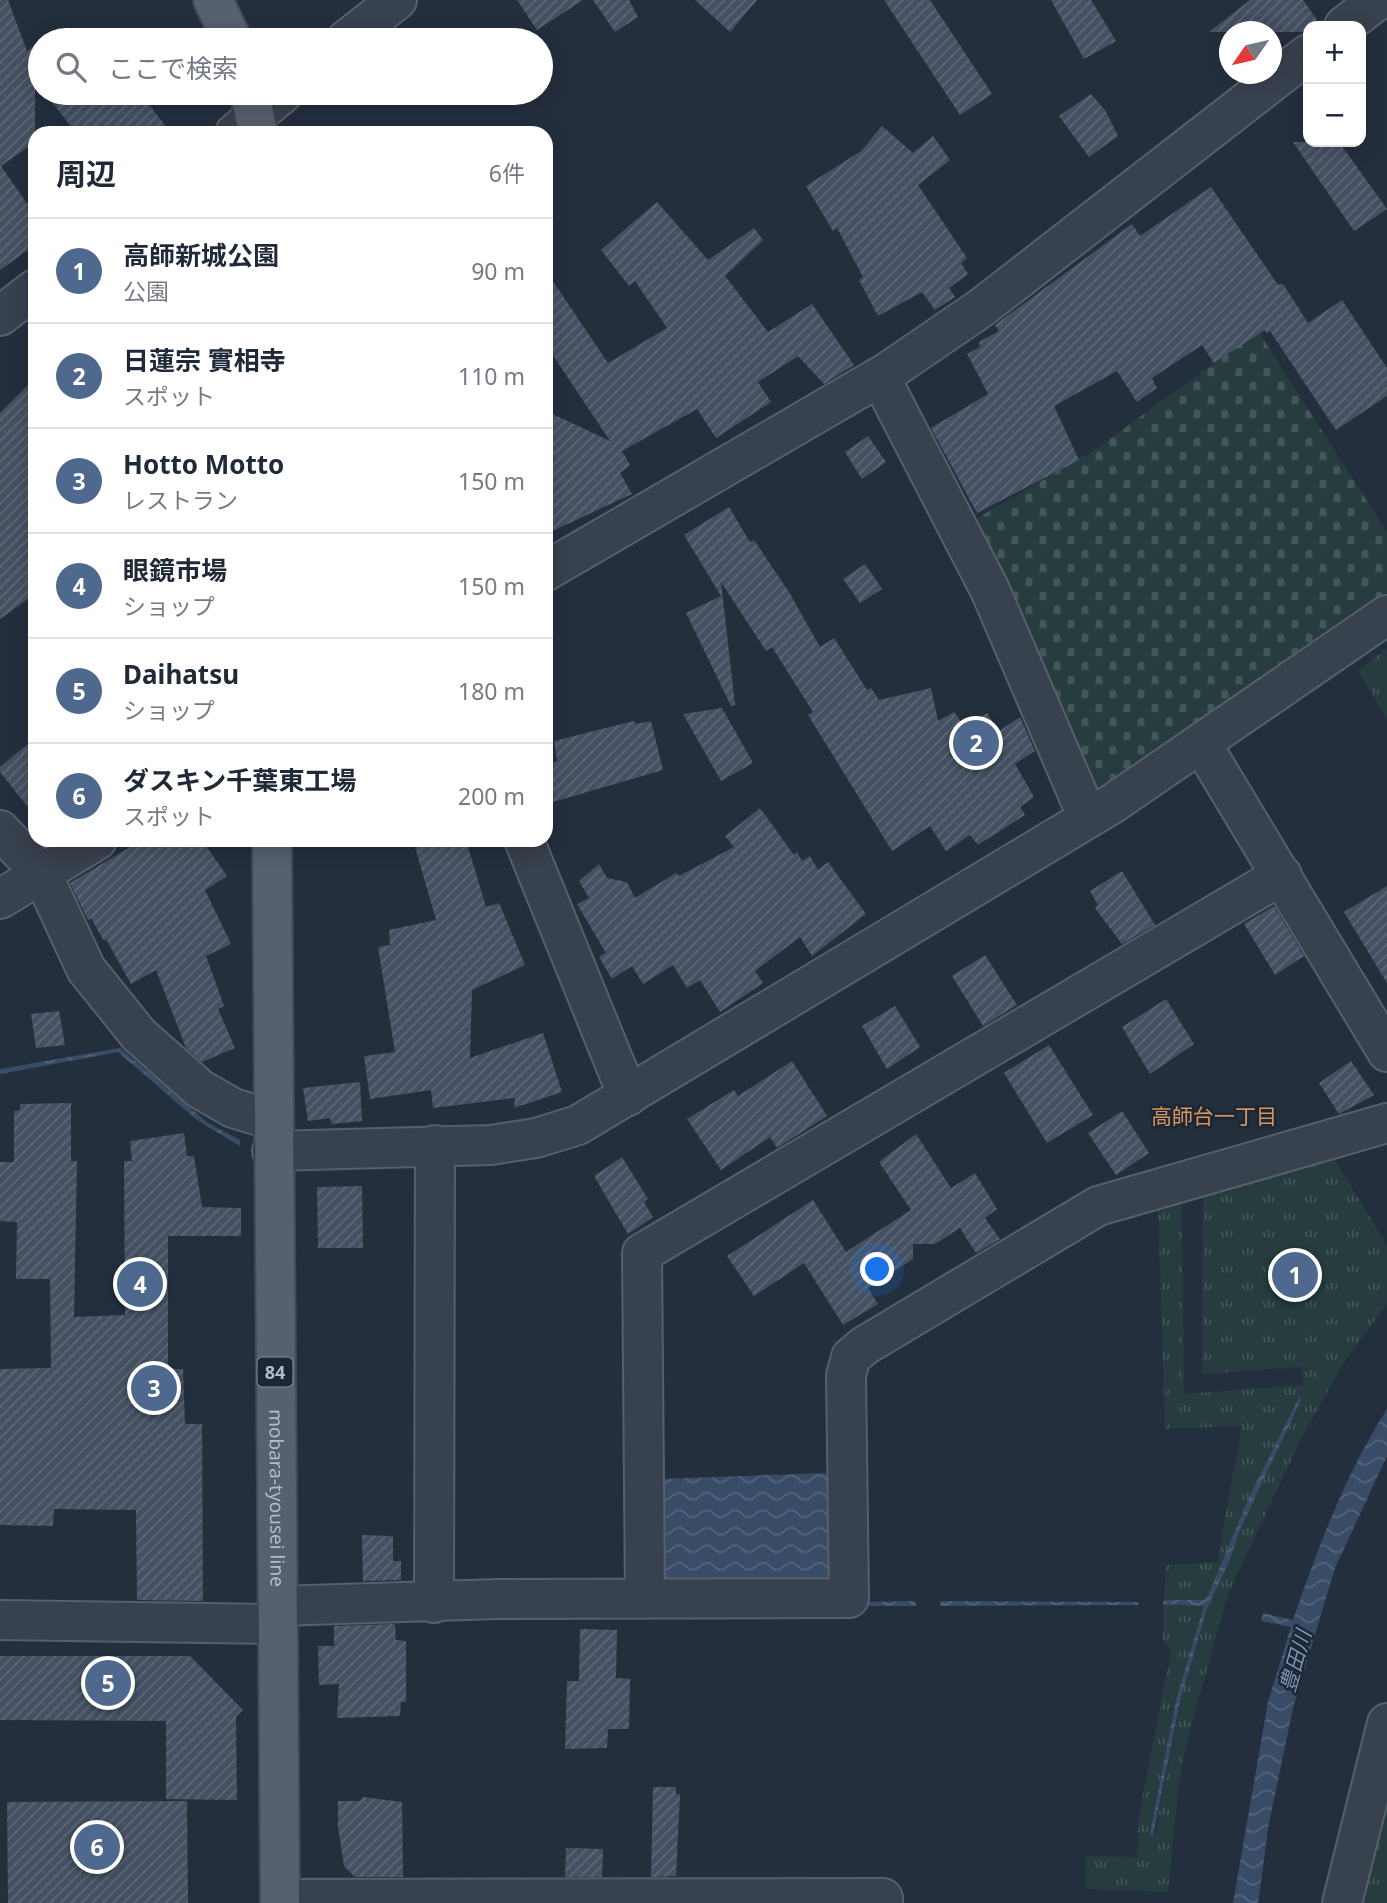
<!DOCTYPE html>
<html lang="ja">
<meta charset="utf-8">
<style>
body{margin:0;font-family:"Noto Sans","Noto Sans JP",sans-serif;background:#f2f2f3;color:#1f2937}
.controls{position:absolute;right:21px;top:21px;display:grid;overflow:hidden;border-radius:14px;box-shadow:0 4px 18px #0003}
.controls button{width:63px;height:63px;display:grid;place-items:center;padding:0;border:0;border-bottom:2px solid #e0e1e3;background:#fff;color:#1f2937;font:35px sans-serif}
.compass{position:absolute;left:1219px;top:21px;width:63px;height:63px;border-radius:50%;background:#fff;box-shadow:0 4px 18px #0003;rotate:236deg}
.you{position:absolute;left:878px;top:1270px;width:24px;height:24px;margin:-18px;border:5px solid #fff;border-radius:50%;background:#1a73e8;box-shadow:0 0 0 10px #1a73e833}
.badge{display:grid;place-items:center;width:46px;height:46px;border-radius:50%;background:#4f688e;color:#fff;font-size:23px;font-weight:700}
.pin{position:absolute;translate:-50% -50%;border:4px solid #fff;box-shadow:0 2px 7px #0006}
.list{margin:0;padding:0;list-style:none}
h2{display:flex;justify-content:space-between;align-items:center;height:91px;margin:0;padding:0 28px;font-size:30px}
h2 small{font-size:23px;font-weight:400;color:#747a83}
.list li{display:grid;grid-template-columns:46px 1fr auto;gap:21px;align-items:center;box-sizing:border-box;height:105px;padding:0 28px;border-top:2px solid #e0e1e3}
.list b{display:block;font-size:26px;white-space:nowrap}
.list p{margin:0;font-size:23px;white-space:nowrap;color:#747a83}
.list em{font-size:23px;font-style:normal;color:#747a83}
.icon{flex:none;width:38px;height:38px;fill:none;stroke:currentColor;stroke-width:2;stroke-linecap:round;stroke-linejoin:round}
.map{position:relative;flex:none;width:1387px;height:1903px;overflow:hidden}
.search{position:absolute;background:#fff;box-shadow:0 4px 18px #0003;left:28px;top:28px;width:525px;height:77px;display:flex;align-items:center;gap:18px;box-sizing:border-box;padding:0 24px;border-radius:38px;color:#747a83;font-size:26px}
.panel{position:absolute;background:#fff;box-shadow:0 4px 18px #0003;left:28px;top:126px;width:525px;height:721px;border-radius:21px}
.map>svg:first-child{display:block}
.grass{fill:url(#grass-tufts)}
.cemetery{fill:url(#cemetery-stones)}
.water{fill:url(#water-waves)}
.building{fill:url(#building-hatch)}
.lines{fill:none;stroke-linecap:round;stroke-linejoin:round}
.minor-casing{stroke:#565f6c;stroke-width:42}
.major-casing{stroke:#414a57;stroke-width:42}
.minor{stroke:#38414e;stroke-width:38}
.major{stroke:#56606e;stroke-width:38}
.labels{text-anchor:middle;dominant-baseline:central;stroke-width:5;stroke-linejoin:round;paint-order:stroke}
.shield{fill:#1d2633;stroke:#878f9c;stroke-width:2}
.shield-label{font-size:18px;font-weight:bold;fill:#b4bcc9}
.street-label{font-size:19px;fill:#b4bcc9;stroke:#1d2633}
.neighbourhood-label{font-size:21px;fill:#d59563;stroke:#1d2633}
.water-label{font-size:21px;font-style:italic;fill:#7c92b1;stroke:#1d2633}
</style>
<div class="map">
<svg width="1387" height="1903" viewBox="0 0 1387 1903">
<defs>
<pattern id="grass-tufts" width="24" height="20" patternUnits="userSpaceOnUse" patternTransform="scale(1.75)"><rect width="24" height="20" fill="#263c3f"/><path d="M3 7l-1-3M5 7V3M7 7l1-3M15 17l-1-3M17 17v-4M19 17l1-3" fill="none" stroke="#435659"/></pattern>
<pattern id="cemetery-stones" width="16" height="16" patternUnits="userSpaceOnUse" patternTransform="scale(1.75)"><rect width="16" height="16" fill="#263c3f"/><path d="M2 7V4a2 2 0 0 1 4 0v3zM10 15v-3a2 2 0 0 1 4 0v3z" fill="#435659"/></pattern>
<pattern id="water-waves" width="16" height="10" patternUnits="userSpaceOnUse" patternTransform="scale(1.75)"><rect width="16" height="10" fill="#394c67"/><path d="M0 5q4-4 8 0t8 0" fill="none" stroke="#53647b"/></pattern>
<pattern id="building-hatch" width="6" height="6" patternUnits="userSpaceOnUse" patternTransform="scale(1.75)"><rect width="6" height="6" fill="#455162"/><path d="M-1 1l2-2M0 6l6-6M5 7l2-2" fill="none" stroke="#5d6877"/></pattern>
</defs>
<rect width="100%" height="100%" fill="#242f3e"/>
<path class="grass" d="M1387,648v71l-29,-48z
M1333,1157l54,88v59l-44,60 -42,75 -73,155 -41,147 -9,49 -10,102 -82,-3v-33l51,1 2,-43 32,-162 -8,-12v-36l41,2 -28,94 -26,132 5,2 25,-133 27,-93 22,-46 10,-30 62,-132 -4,-1 -47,96 -44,106 -42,-1 2,-35 51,-3 25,-136 -77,3 -7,-225 24,-7 2,197 119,-9 -1,-18 -100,7 1,-175 3,-5z
M1387,1784v119h-34z"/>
<path class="cemetery" d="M1258,331l129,201v65l-282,194 -17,-3 -57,-135 -4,-25 -55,-107 121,-70z"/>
<path class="water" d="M120,1048l88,75 32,17v6l-43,-26 -79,-68 -118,22v-5z
M1299,1397l2,3 -62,132 -10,30 -22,46 -27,93 -27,135 -3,-3 26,-133 28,-94 -41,-2 1,-4h42l44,-105z
M1387,1409v47l-52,112 -42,140 -24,115 -11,80h-25l35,-201 23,-75 -30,-6 2,-8 30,7c25,-73 52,-145 94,-211z
M824,1473l8,9 1,101 -166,1 -10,-12 5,-93z
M915,1601l1,5h-51v-4z
M941,1601l196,1 2,3 -199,1z"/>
<path class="building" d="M0,0h8l19,51 8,-6v97l-34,24 34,49v30l-35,25z
M517,0h66l-46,30z
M593,0h36l9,17 -23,15z
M695,0h62l-27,32z
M884,0h46l62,94 -32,21z
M1051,0h40l25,41 -32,18z
M1250,0h53l14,20 -16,12h-92z
M45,93h95l31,40h-95z
M1091,94l14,16 13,26 -29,21 -30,-41z
M882,126l31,27 20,-17 17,24 -32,25 49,73 -6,5 7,11 -19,14 6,9 -20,13 -13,-18 -44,24 -19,-36 4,-3 -26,-49 -4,3 -27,-45 55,-35z
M1293,142h46l48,67 -33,22z
M1211,187l67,98 5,-1 25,39 34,-23 45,68v28l-51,34 -66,-99 -3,2 -2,-3 -51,33 -12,-18 -50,33 5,10 -20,14 -20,-31 -63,35 25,54 -102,53 -46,-85 57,-34 -21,-40 13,-7 -1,-5 20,-11 -4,-6 137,-101 8,12z
M657,202l51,58 46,-32 9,12 -38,36 43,56 44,-28 42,61 -30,19 -26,-28 -40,26 13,20 -55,36 -19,-29 -75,42 8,14 -10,8 12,21 -86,40v-123l64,30 -58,-87 -6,-14v-69l62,92 59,-35 -32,-47 -6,5 -28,-36z
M35,378v216l-35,25v-206z
M868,436l18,26 -24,17 -17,-27z
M729,507l21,35 4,-2 35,52 31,55 14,-9 33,52 4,-2 8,12 52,-12 7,33 16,-9 11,15 22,-14 12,18 21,-14 15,34 -20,13 19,33 -14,10 5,8 -47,30 -8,-10 -24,16 -16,-25 -38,25 -84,-136 5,-3 -41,-65 -6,4 -45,-69 14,123 -4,1 -45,-93 35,-17 -37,-61z
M865,564l17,25 -22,14 -17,-24z
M722,708l31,55 -32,18 -38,-67z
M634,721l2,3 15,-3 12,49 -117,34v-39l11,-4 -3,-20z
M35,738v78l-35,-44v-5z
M760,808l34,47 3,-3 5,9 8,-5 8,14 10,-8 38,52 -54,42 -12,-19 -45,34 8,12 -43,29 -20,-32 -13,8 -14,-23 -30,19 -11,-18 -20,13 -13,-22 7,-4 -29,-49 12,-6 -10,-17 20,-17 8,14 20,4 8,16 41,-25 3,3 55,-29 -9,-11z
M142,840h60l25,36 -22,14 26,54 -25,12 18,50 -6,3 17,39 -33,14 -16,-14 -30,-78 -25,14 -25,-45 -2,2 -13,-23 -3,2 -18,-37z
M413,840h53l20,67 13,-4 26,62 -53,25 -2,68 73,-25 19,59 -48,16 1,-10 -82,10 -2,-18 -61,9 -6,-43 31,-4 -17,-105 12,-2 -1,-15 47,-10z
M1122,871l33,54 -33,19 -27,-36 3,-3 -8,-14z
M1387,886v97l-43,-71z
M1274,906l30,50 -29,19 -31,-51z
M985,955l32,50 -34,21 -31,-50z
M1166,999l28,45 -44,30 -28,-47z
M895,1006l25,41 -33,22 -25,-43z
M59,1011l6,34 -29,3 -5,-34z
M1049,1045l44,70 -46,28 -43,-70z
M792,1061l35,55 -50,32 -7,-11 -49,33 -34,-51 47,-29 4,6z
M1351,1061l23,34 -35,19 -20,-31z
M360,1082l2,39 -30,3 -2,-6 -22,3 -5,-33z
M71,1103v58h6l-3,156 51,-2 -1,-154h8l-2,-20 54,-8 3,23h7l8,51 39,1v28h-73v133h15l2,55h17l1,177 -66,-1 -1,-90 -82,-1 -1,17 -53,-1v-156l51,-1 -1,-89h-34l1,-57 -17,-1v-59h14v-51l6,-1v-6z
M1122,1111l27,42 -33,22 -28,-42z
M916,1134l35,54 24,-15 22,36 -12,9 15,21 -24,14 -16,-25 -25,16h-22v15l-45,29 10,16 -35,21 -39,-62 -50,33 -27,-40 86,-56 33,52 65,-42 -32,-48z
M622,1157l26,42 -4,3 9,15 -25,17 -34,-58z
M362,1186l1,62h-45l-1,-61z
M362,1535l31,1v25h8v19l-38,1z
M395,1624l1,16 10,1v61h-5l-1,14 -63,2 2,-34 -20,1 -1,-39h16v-20z
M580,1629l37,1 -1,48 14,1 -1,50h-21l-1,19 -42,1 2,-68h12z
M0,1656h190l53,54 -7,7 1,83 -71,-1v-78l-166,-1z
M653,1787h23v7h4l-4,82 -25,1z
M363,1797l39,5 1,75h-48l-11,-11 -6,-39v-26h22z
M187,1801l1,102h-180l-1,-101z
M566,1848l37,1 -1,28h-37z"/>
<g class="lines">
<g class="minor-casing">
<path id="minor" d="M1344,26l34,-26
M346,40l51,-40
M235,133l48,-40
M0,316l35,-27
M880,377l110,213 98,228
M546,571l340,-198 95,-65 327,-254
M1201,743l186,309
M0,830l42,44 44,95 53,66 61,54 33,19 39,12
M524,840l104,256
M0,899l97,-59
M272,1151l219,-6 45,-7 42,-13 534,-321 275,-189
M645,1599l-3,-346 640,-378
M434,1603l1,-458
M277,1606l221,-7 351,-1 -3,-223 5,-18 13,-11 234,-140 289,-83
M0,1620l278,4
M280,1899l603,-1v5
M1342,1903l45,-180"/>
</g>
<g class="major-casing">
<g id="major">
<path d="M213,0l19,40"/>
<path d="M250,93l8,40"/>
<path id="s1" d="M272,840l8,1063"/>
</g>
</g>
<use href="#minor" class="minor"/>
<use href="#major" class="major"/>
</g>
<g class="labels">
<rect class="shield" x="257.5" y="1357.5" width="35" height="29" rx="5"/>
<g class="shield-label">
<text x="275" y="1372">84</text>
</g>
<g class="street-label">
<text stroke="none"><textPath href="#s1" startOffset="658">mobara-tyousei line</textPath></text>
</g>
<g class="neighbourhood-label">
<text x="1214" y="1116">高師台一丁目</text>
</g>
<g class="water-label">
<text transform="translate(1295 1661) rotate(-74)">豊田川</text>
</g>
</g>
</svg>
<div class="controls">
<button>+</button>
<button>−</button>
</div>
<svg class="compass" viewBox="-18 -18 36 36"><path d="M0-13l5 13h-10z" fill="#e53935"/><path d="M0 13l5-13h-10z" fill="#747a83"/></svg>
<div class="you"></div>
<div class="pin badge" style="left:1295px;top:1275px">1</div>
<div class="pin badge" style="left:976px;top:743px">2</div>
<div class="pin badge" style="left:154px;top:1388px">3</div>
<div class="pin badge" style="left:140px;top:1284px">4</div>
<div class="pin badge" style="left:108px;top:1683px">5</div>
<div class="pin badge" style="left:97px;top:1847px">6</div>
<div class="search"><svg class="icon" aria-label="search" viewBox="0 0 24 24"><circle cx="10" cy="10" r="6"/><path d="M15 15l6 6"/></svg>ここで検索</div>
<section class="panel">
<h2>周辺<small>6件</small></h2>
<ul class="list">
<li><span class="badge">1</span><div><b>高師新城公園</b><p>公園</p></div><em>90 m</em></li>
<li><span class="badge">2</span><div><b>日蓮宗 實相寺</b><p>スポット</p></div><em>110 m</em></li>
<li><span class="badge">3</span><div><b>Hotto Motto</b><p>レストラン</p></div><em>150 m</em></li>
<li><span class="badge">4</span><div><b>眼鏡市場</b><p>ショップ</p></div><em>150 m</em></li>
<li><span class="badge">5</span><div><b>Daihatsu</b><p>ショップ</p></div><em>180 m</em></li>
<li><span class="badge">6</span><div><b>ダスキン千葉東工場</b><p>スポット</p></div><em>200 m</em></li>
</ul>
</section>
</div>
